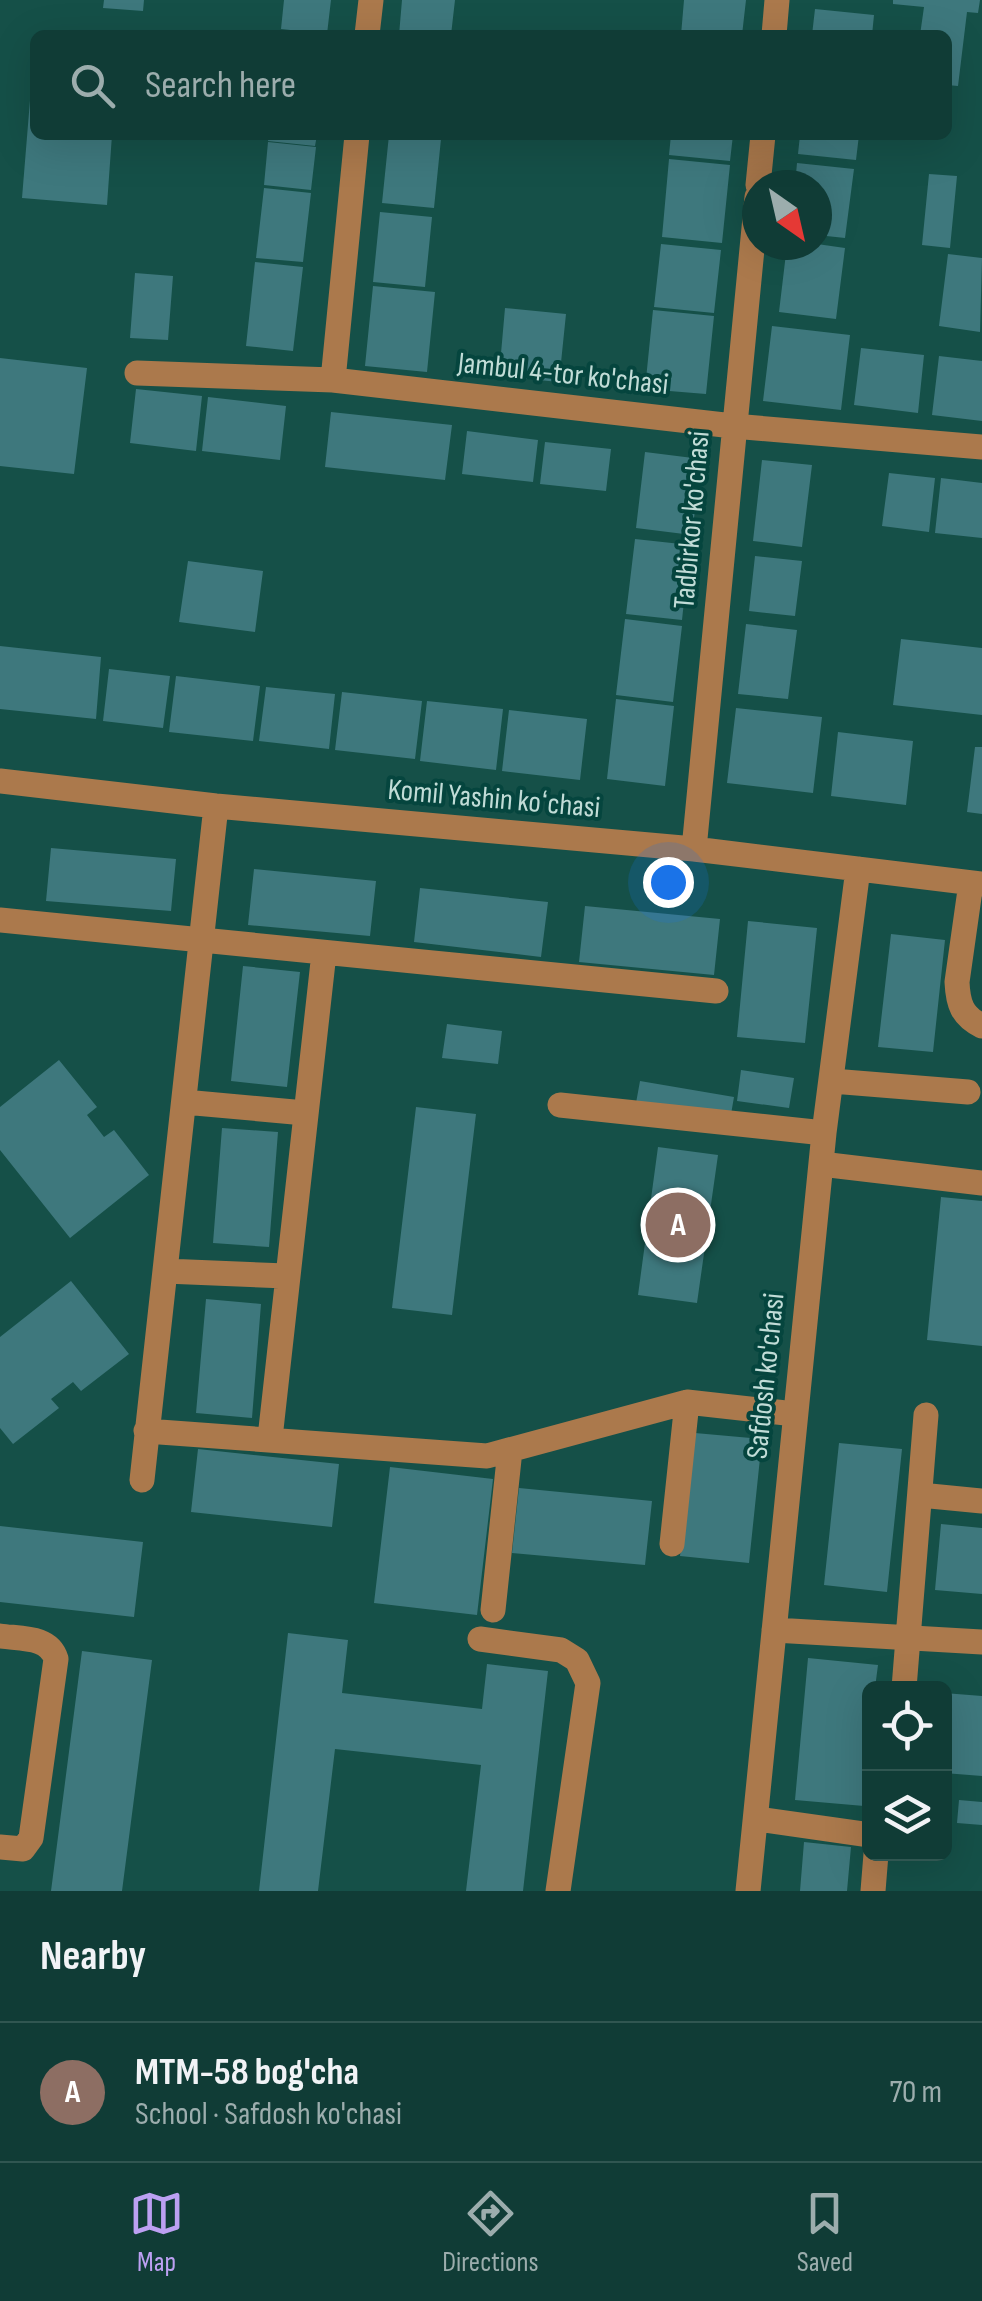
<!DOCTYPE html>
<meta charset="utf-8">
<style>
body{margin:0;font-family:"Sofia Sans Condensed",sans-serif;background:#1e4742;color:#f1f3f6}
.controls{position:absolute;right:30px;bottom:30px;display:grid;overflow:hidden;border-radius:15px;box-shadow:0 10px 40px #0002}
.controls button{width:90px;height:90px;display:grid;place-items:center;padding:0;border:0;border-bottom:2px solid #305651;background:#103c36;color:#f1f3f6;font:50px sans-serif}
.compass{position:absolute;left:742px;top:170px;width:90px;height:90px;border-radius:50%;background:#103c36;box-shadow:0 10px 40px #0002;rotate:146deg}
.you{position:absolute;left:668px;top:882px;width:35px;height:35px;margin:-25px;border:8px solid #fff;border-radius:50%;background:#1a73e8;box-shadow:0 0 0 15px #1a73e833}
.badge{display:grid;place-items:center;width:65px;height:65px;border-radius:50%;background:#bca0f2;color:#fff;font-size:32px;font-weight:700}
.pin{position:absolute;translate:-50% -50%;border:5px solid #fff;box-shadow:0 2px 10px #0006}
.list{margin:0;padding:0;list-style:none}
h2{display:flex;justify-content:space-between;align-items:center;height:130px;margin:0;padding:0 40px;font-size:42px}
h2 small{font-size:32px;font-weight:400;color:#9cadad}
.list li{display:grid;grid-template-columns:65px 1fr auto;gap:30px;align-items:center;box-sizing:border-box;height:140px;padding:0 40px;border-top:2px solid #305651}
.list b{display:block;font-size:38px;white-space:nowrap}
.list p{margin:0;font-size:32px;white-space:nowrap;color:#9cadad}
.list em{font-size:32px;font-style:normal;color:#9cadad}
.icon{flex:none;width:55px;height:55px;fill:none;stroke:currentColor;stroke-width:2;stroke-linecap:round;stroke-linejoin:round}
.map{position:relative;flex:none;width:982px;height:1891px;overflow:hidden}
.search{position:absolute;background:#103c36;box-shadow:0 10px 40px #0002;left:30px;right:30px;top:30px;height:110px;display:flex;align-items:center;gap:25px;box-sizing:border-box;padding:0 35px;border-radius:15px;color:#9cadad;font-size:38px}
.sheet{height:270px;background:#103c36}
nav{display:flex;justify-content:space-around;align-items:center;box-sizing:border-box;height:140px;border-top:2px solid #305651;background:#103c36;font-size:28px;color:#9cadad}
nav a{display:grid;justify-items:center;gap:5px}
nav .on{color:#bca0f2}
.map>svg:first-child{display:block}
.building{fill:#3e787d}
.lines{fill:none;stroke-linecap:round;stroke-linejoin:round}
.minor{stroke:#ab794c;stroke-width:25}
.labels{text-anchor:middle;dominant-baseline:central;stroke-width:8;stroke-linejoin:round;paint-order:stroke}
.street-label{font-size:30px;fill:#c1dcd7;stroke:#05453e}
</style>
<div class="map">
<svg width="982" height="1891" viewBox="0 0 982 1891">
<rect width="100%" height="100%" fill="#155048"/>
<path class="building" d="M104,0h40l-1,11 -40,-3z
M284,0h47l-4,34 -46,-5z
M402,0h53l-4,35h-52z
M684,0h62l-4,35h-61z
M893,0h87l-2,13 -11,-1 -9,74 -11,-1v-50h-27l4,-28 -31,-3z
M815,9l59,6 -2,20h-60z
M31,88h4v47h77l-5,70 -85,-7z
M269,135h48l-2,11 -47,-5z
M389,135l52,4 -7,69 -52,-5z
M671,135h62l-3,26 -61,-6z
M800,135h59l-3,25 -58,-6z
M268,142l48,5 -5,43 -47,-5z
M669,159l61,6 -8,78 -60,-6z
M797,163l57,6 -9,69 -28,-3v-50h-22z
M929,174l28,2 -7,72 -28,-3z
M264,188l47,5 -8,69 -47,-4z
M380,212l52,5 -7,70 -52,-5z
M661,244l60,6 -7,63 -60,-6z
M817,244l28,4 -9,71 -57,-7 8,-67z
M948,254l34,4 -2,74 -41,-6z
M255,262l48,5 -10,84 -47,-5z
M135,273l38,3 -5,64 -38,-2z
M373,286l62,6 -8,80 -62,-6z
M505,308l61,6 -7,68 -60,-6z
M653,310l61,6 -8,78 -61,-5z
M772,326l78,9 -9,75 -78,-9z
M861,348l63,7 -6,58 -64,-8z
M939,356l43,5v60l-50,-6z
M0,358l87,10 -13,106 -74,-8z
M136,389l66,7 -6,55 -66,-8z
M208,397l78,9 -6,54 -78,-9z
M331,412l121,13 -7,55 -120,-13z
M467,431l71,9 -5,42 -71,-8z
M545,442l66,7 -5,42 -66,-7z
M645,452l56,7 -9,76 -56,-7z
M762,460l50,5 -10,82 -49,-6z
M889,473l46,5 -6,54 -47,-6z
M941,478l41,5v55l-47,-5z
M635,539l55,6 -8,75 -56,-6z
M755,556l47,5 -7,55 -46,-5z
M188,561l75,10 -8,61 -76,-10z
M625,619l57,7 -9,76 -57,-7z
M746,624l51,6 -9,69 -50,-5z
M901,639l81,9v67l-89,-10z
M0,646l101,11 -5,62 -96,-10z
M109,669l61,7 -7,52 -60,-7z
M176,676l84,10 -7,55 -84,-9z
M266,687l69,7 -6,55 -70,-8z
M342,692l80,9 -7,58 -80,-9z
M616,699l58,7 -9,80 -58,-7z
M427,701l76,8 -7,61 -76,-9z
M736,708l86,9 -9,76 -86,-10z
M509,710l78,9 -7,61 -78,-9z
M838,732l75,9 -7,64 -75,-9z
M975,747h7v67l-15,-2z
M51,848l125,11 -5,52 -125,-10z
M254,869l122,12 -6,55 -122,-11z
M420,888l128,14 -7,55 -127,-15z
M585,906l135,13 -6,56 -135,-13z
M748,921l69,7 -12,115 -68,-6z
M891,934l54,6 -12,112 -55,-5z
M243,966l57,6 -13,115 -56,-6z
M447,1024l55,7 -4,33 -56,-6z
M59,1060l38,47 -10,8 17,22 10,-7 35,45 -79,63 -70,-88v-43z
M741,1070l53,8 -5,30 -52,-7z
M640,1081l94,16 -4,23 -94,-17z
M416,1107l60,7 -24,201 -60,-7z
M222,1128l56,4 -9,115 -56,-4z
M658,1147l60,8 -21,148 -59,-8z
M941,1197l41,4v145l-55,-6z
M71,1281l58,73 -48,37 -8,-9 -22,17 8,9 -46,36 -13,-16v-91z
M206,1299l55,5 -9,114 -56,-5z
M695,1433l67,6 -13,124 -69,-7z
M839,1443l63,6 -15,143 -63,-7z
M198,1449l141,15 -7,63 -141,-15z
M390,1467l103,12 -16,136 -103,-12z
M519,1488l133,13 -7,64 -133,-12z
M941,1524l41,4v66l-47,-4z
M0,1526l143,16 -9,75 -134,-15z
M288,1633l60,7 -6,53 140,16 5,-45 61,7 -25,220h-57l15,-126 -146,-16 -17,142h-59z
M82,1651l70,9 -30,231h-71z
M808,1658l70,7 -3,23h-5v59l-6,59 -69,-6z
M944,1693l38,3v80l-38,-3z
M959,1800l23,2v23l-25,-2z
M804,1842l47,5 -4,44h-47z"/>
<g class="lines">
<path class="minor" d="M367,35l4,-35
M774,35l3,-35
M758,185l5,-50
M137,373l196,7 400,46 249,21
M333,380l24,-245
M0,781l216,25 478,43 288,35
M694,849l63,-652
M971,883l-14,99c1,22 5,34 25,44
M0,920l716,71
M832,1081l136,11
M184,1102l121,11
M560,1105l264,28
M821,1164l161,19
M165,1271l121,5
M146,1431l341,25 200,-54 108,12
M270,1438l54,-485
M142,1480l74,-674
M920,1495l62,6
M672,1544l15,-142
M493,1610l17,-160
M774,1630l208,12
M0,1636c21,3 49,0 56,23l-25,179 -8,11 -23,-2
M480,1639l81,11 16,10 11,23 -30,208
M904,1688l22,-273
M757,1819l113,16
M748,1891l76,-758 34,-264
M873,1891l3,-37"/>
</g>
<g class="labels">
<g class="street-label">
<text transform="translate(563 374) rotate(6)">Jambul 4-tor ko'chasi</text>
<text transform="translate(692 520) rotate(-85)">Tadbirkor ko'chasi</text>
<text transform="translate(494 799) rotate(5)">Komil Yashin koʻchasi</text>
<text transform="translate(766 1376) rotate(-84)">Safdosh ko'chasi</text>
</g>
</g>
</svg>
<div class="controls">
<button><svg class="icon" aria-label="locate" viewBox="0 0 24 24"><circle cx="12" cy="12" r="6"/><path d="M12 2v4M12 18v4M2 12h4M18 12h4"/></svg></button>
<button><svg class="icon" aria-label="layers" viewBox="0 0 24 24"><path d="M12 4l9 5-9 5-9-5zM3 14l9 5 9-5"/></svg></button>
</div>
<svg class="compass" viewBox="-18 -18 36 36"><path d="M0-13l5 13h-10z" fill="#e53935"/><path d="M0 13l5-13h-10z" fill="#9cadad"/></svg>
<div class="you"></div>
<div class="pin badge" style="left:678px;top:1225px;background:#8d6e63">A</div>
<div class="search"><svg class="icon" aria-label="search" viewBox="0 0 24 24"><circle cx="10" cy="10" r="6"/><path d="M15 15l6 6"/></svg>Search here</div>
</div>
<section class="sheet">
<h2>Nearby<small></small></h2>
<ul class="list">
<li><span class="badge" style="background:#8d6e63">A</span><div><b>MTM-58 bog'cha</b><p>School · Safdosh ko'chasi</p></div><em>70 m</em></li>
</ul>
</section>
<nav>
<a class="on"><svg class="icon" aria-label="map" viewBox="0 0 24 24"><path d="M3 6l6-2 6 2 6-2v14l-6 2-6-2-6 2zM9 4v14M15 6v14"/></svg>Map</a>
<a><svg class="icon" aria-label="directions" viewBox="0 0 24 24"><path d="M12 3l9 9-9 9-9-9zM9 14v-3h6M13 9l2 2-2 2"/></svg>Directions</a>
<a><svg class="icon" aria-label="saved" viewBox="0 0 24 24"><path d="M7 4h10v16l-5-4-5 4z"/></svg>Saved</a>
</nav>
